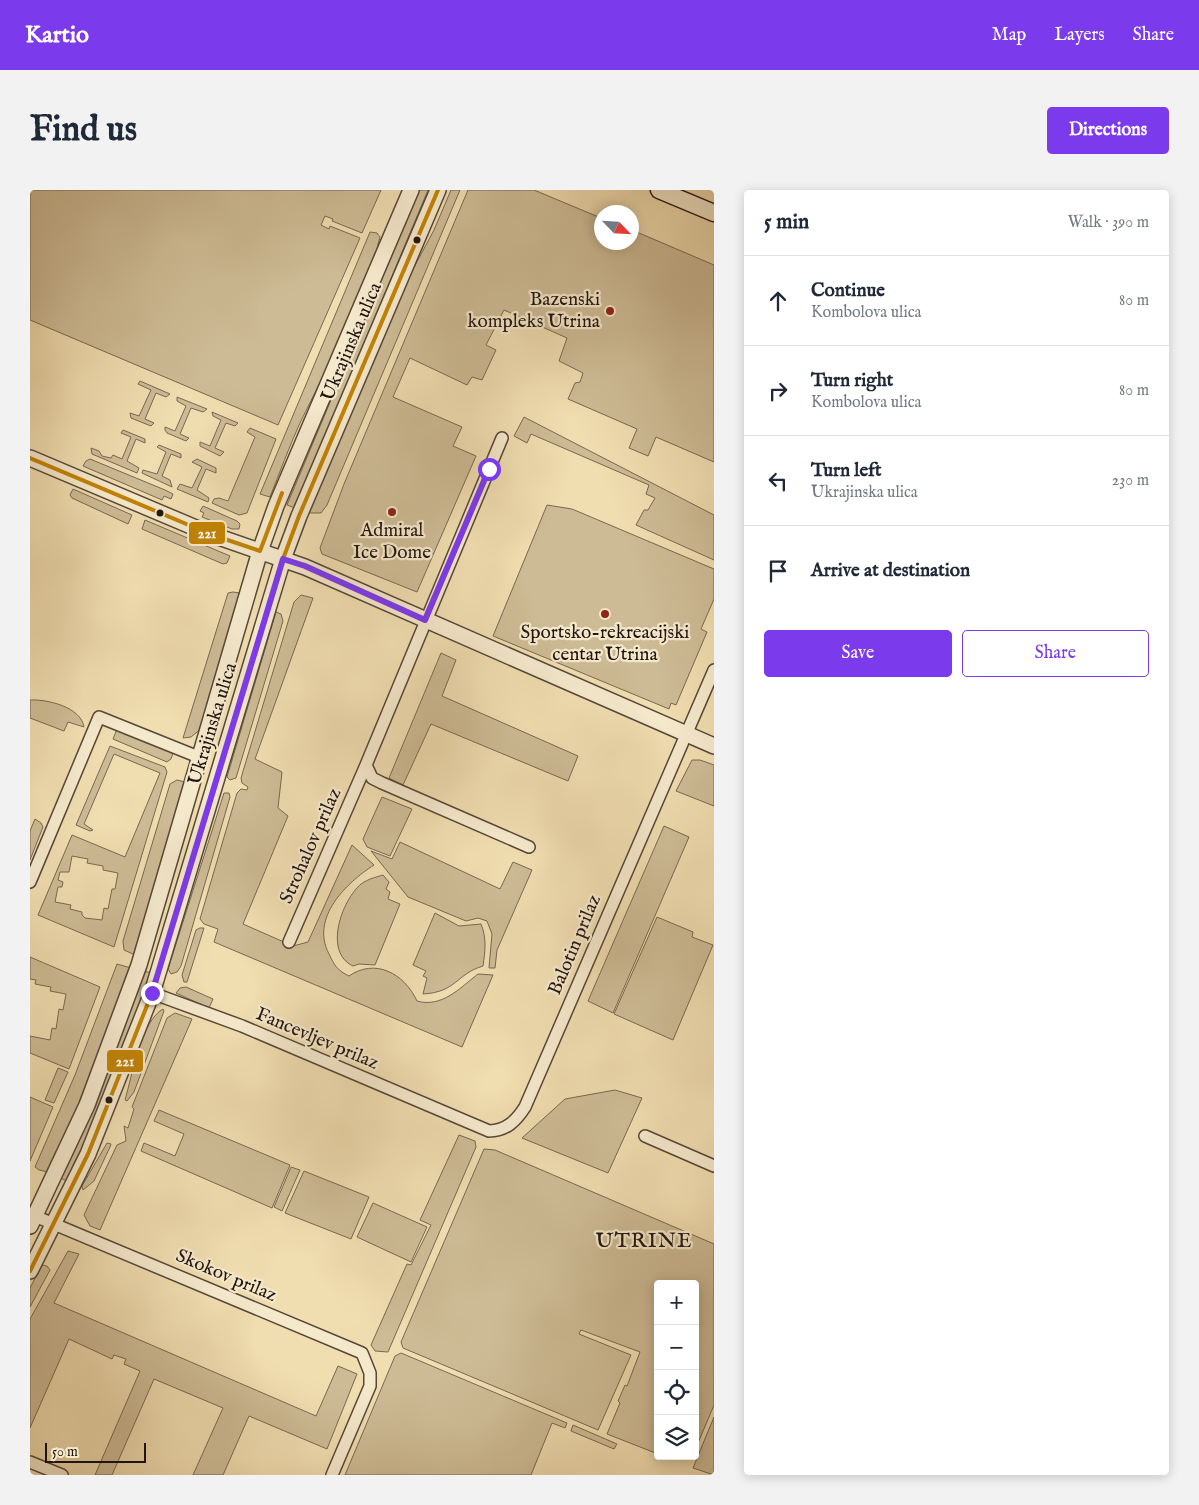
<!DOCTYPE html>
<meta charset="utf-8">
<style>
body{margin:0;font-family:"IM FELL English",serif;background:#f2f2f3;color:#1f2937}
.controls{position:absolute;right:15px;bottom:15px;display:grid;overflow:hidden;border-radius:5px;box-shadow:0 2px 12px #0003}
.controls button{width:45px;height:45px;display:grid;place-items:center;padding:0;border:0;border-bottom:1px solid #e0e1e3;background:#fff;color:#1f2937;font:25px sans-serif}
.compass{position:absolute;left:564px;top:15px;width:45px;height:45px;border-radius:50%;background:#fff;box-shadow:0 2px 12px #0003;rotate:115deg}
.scale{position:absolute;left:15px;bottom:12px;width:101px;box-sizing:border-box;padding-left:5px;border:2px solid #22150f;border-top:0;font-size:14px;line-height:18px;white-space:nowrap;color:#22150f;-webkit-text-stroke:4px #f5e9cc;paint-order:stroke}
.stop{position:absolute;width:15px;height:15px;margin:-11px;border:4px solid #7c3aed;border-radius:50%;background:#fff}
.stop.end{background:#7c3aed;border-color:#fff;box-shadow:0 1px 5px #0008}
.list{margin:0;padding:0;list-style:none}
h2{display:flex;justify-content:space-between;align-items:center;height:65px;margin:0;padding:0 20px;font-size:21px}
h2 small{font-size:16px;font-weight:400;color:#747a83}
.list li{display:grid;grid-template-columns:32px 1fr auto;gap:15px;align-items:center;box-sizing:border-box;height:90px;padding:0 20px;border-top:1px solid #e0e1e3}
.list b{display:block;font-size:19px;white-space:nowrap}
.list p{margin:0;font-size:16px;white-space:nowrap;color:#747a83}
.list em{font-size:16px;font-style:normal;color:#747a83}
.actions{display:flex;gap:10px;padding:15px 20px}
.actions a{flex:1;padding:11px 0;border:1px solid #7c3aed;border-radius:5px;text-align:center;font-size:18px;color:#7c3aed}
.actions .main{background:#7c3aed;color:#fff}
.icon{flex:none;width:28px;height:28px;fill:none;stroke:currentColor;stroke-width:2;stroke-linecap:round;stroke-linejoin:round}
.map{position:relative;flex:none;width:684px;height:1285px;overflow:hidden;border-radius:5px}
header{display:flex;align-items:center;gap:30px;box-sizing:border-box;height:70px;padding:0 25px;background:#7c3aed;color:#fff}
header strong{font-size:24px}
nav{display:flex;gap:28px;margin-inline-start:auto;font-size:18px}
.intro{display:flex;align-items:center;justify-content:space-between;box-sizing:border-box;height:120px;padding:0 30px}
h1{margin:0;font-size:35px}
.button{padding:12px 22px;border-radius:5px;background:#7c3aed;color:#fff;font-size:18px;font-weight:700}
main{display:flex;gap:30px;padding:0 30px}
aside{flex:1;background:#fff;border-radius:5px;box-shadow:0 2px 12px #0003}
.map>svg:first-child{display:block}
.green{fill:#cdbb95;stroke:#786852;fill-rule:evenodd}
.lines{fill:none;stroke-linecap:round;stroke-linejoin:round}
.minor-casing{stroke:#564737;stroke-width:14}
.tertiary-casing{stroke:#564737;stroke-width:18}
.secondary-casing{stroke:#22150f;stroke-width:19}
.minor{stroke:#f5e9cc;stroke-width:11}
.tertiary{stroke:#f5e9cc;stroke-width:15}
.secondary{stroke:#f5e9cc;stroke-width:16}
.bus-1-casing{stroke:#f5e9cc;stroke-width:8}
.bus-1{stroke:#c28204;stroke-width:4}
.route{stroke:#7c3aed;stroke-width:6}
.bus-dot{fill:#22150f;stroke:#f5e9cc;stroke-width:2}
.poi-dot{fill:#8f2418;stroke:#f5e9cc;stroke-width:2}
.labels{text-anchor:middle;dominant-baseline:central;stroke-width:4.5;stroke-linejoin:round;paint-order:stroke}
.poi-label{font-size:19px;fill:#22150f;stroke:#f5e9cc}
.street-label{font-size:19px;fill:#22150f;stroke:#f5e9cc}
.quarter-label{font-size:21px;letter-spacing:1px;fill:#22150f;stroke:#f5e9cc}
.line-badge{stroke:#f5e9cc;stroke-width:2}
.badge-label{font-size:14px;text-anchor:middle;font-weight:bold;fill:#fff}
</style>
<header>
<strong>Kartio</strong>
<nav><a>Map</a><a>Layers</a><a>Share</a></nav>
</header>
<div class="intro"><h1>Find us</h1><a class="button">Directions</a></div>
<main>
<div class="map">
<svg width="684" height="1285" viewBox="0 0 684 1285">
<rect width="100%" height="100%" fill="#f0ddb0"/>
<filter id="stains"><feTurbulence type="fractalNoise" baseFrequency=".004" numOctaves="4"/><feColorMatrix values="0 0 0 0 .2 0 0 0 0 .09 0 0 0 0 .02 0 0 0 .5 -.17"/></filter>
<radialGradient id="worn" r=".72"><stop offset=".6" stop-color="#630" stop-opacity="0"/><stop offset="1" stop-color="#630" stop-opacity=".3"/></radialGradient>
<path class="green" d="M0,0h351l-19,43 -30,-12 1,-2 -8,-3 -4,9 8,4 1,-3 30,12 -82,187 -248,-105z
M389,0h9l-133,318 -8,-3z
M421,0h9l-133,315 -6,8h-12l96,-229 29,-54z
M438,0h66l67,28 1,24h30v-12l82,35v197l-58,-25 -8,19 -19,-8 8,-19 -69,-30 7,-16 5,-1 3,-9 -24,-12 8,-23 -63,-28 -18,35 10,5 -14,30 -10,-3 -5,8 -57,-27 -17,39 69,30 -9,19 23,10 -59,136 -95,-38 -2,-6 24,-64z
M340,42l7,1 3,4c-16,65 -51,126 -80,186 -11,24 -20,49 -30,74l-10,-3z
M110,191l30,13 -4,3 -10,-4 -11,26 9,4 -3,3 -20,-8 -1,-5 9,3 12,-26 -13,-6z
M147,207l30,12 -4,3 -12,-4 -11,26 9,4 -3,3 -19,-8 -2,-3v-3l10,4 11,-25 -9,-5z
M182,222l26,11 -3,3 -9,-3 -11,25 9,4 -4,4 -20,-10v-4l10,4 11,-26 -8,-4z
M494,227l190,98v45l-78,-35 8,-15h4l7,-12 -9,-4 3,-9 -118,-51 -4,9 -13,-7z
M220,238l26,11 -29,74 -8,2 -27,-12 2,-4 5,-1 9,3 27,-64 -8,-5z
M93,240l22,9v4l-9,-4 -9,22 12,7 -2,5 -45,-19 -1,-6 8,3 3,5 9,2 2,-3 9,4 9,-22 -10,-4z
M129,255l22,9v4l-10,-4 -9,22 8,4 2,7 -30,-14 1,-3 14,4 9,-22 -9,-5z
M60,269l75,31 8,4 -2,5 -7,-3 -2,4 -79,-34 3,-5z
M167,269l19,9v5l-10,-4 -9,21 12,8 -1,4 -31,-13 3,-5 12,4 10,-21 -10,-5z
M43,299l59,26 -4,9 -56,-26 -2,-3z
M517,315l25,4 142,60v30l-13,30 6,3 -31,73 -5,-2 -2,6 -176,-73z
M173,316l34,15 3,3 -1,5h-7l-30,-12 2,-4 -4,-2z
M115,330l85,36 -3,7 -4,1 -81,-35z
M203,402l7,1 -38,135 -11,9 -8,1 45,-145z
M271,405l12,3 -58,161 27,13 -4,36 10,8 -45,108 50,22 15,-4 44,-97 22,20c-28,18 -64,53 -45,89 5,11 9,17 20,22 26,-18 55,-3 68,25 25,7 43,-13 61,-27l15,1 -31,72 -248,-105 4,-13 -14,-5 -4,-5 37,-126 4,-4 6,1 1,-3 -6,-4 -1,-5 53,-176z
M246,422l5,2 2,7 -47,157 -6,2 -3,-3z
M411,463l15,7 -14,36 136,60 -10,25 -137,-57 -28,61 -14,-7z
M0,510c17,-1 51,7 54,27l-16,-5 -4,9 -34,-13z
M87,539l56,24 -2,6 -4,3 -54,-23z
M80,556l55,21 2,5 -53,175 -76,-32 34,-80 53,22 35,-84 -46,-19 -30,70 9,6 -3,1 -14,-6zM42,666l16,3 -1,4 16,3v4l15,3 -3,16h-3l-4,20 -4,-1 -2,12 -17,-2 -3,-3v-3l-12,-3 1,-4 -16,-3 3,-15h4l1,-5 -5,-2 2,-8h9z
M662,570h8l14,5v41l-38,-15z
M147,590l8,2 -49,171 -3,1 -9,-4 -1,-9 47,-157z
M194,603h5l1,4 -49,169 -4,6 -6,2 -3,-5z
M352,607l30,12 -22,47 -23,-9 -4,-8z
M5,629l6,4 2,4 -13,33v-29z
M634,636l25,11 -76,176 -25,-12z
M370,652l100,47 13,-27 19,8 -35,80 -2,18h-6l3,-34 -5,-13 -9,-3 -12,3 -58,-24 -37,-46 21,8z
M353,685l6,7 -3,7 4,3 -2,7 12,5 -25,61 -16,-1 -6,2c-30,-14 -11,-66 8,-82 7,-5 15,-7 22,-9z
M405,723l24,13 22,-2c6,14 4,28 2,42 -27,8 -26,26 -60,28l4,-16 -4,-2 3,-5 -13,-6z
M627,727l36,15 -1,5 21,8 -40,95 -59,-26z
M170,738h4l-17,54h-3l-2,-7 14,-45z
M0,767l70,30 -31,82 -39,-16v-17l20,4 2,-12 4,1 3,-20 4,1 3,-16 -16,-3 1,-4 -16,-3 1,-4 -6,-1z
M87,774l14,4 -56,146 -27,58 -9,-2 -4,-3 40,-92z
M114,781l8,2 -18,51 -66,158 -7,-4 32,-70z
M156,797l27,12 -4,9 -33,-15 4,-5z
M133,819l1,2 -30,81 -7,9 -2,-1c7,-24 16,-79 38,-91z
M145,823l17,6 -92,211 -10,-4 -6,-11 33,-70 9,-4 -2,-15 4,2 6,-19 -2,-2 35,-89z
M28,878l10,4 -14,31 -9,-3z
M585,900l27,8 -34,75 -86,-35 43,-39z
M0,907l23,10 -23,54z
M129,920l131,55 -18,43 -131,-57 3,-8 31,13 9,-22 -30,-13z
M429,945l16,6 1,6 -88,205 -13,-1 -4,-6 36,-81 4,1 20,-40 -11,-5z
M77,953l4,1 -1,3 -16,34 -11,9 -1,-4z
M454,959l11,1 219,94v161l-19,45v-166h-37v170l-51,-20 13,-31 -2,-2 7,-16 2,1 13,-34 -59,-22 -2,4 52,21 -33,75 -195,-82 -2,-6z
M261,977l9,3 -18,41 -8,-4z
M274,981l65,26 -18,42 -66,-26z
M343,1013l54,24 -16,35 -54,-25z
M38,1061l11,3 -25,49 262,113 22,-50 19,8 -30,75 -78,-33 -26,59h-30l30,-67 -69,-29 -42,96h-17l45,-104 -16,-7 2,-5 -12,-4 -2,4 -43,-20 -39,89v-109z
M12,1075l5,1 3,4 -20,37v-19z
M371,1163l166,70 -2,5 -13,-5 -21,52h-186l50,-119z
M684,1227v58l-21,-7z
M543,1235l44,19 -3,5 -43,-18z"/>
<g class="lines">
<g class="minor-casing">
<path id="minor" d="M336,575l6,13 10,5 147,64
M0,692l69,-165 102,41
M259,752l77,-177 136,-327
M122,803l90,33 247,105c17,0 27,-10 36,-24l189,-437
M615,946l69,30
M0,1024l332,139 8,20v13l-38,89
M0,1272l32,13"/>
</g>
<g class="tertiary-casing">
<path id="tertiary" d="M0,268l180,76 95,33 409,179
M0,1036l57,-121 52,-140 121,-414 16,-45 135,-316
M0,1081l58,-117 64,-161 131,-434 16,-43 139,-326"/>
</g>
<g class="secondary-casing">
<path id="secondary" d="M629,0l55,23"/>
</g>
<use href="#minor" class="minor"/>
<use href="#tertiary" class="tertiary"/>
<use href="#secondary" class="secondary"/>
<g class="bus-1-casing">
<path id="bus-1" d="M0,268l180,76 50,17 22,-58
M0,1081l58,-117 64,-161 131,-434 16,-43 139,-326"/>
</g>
<use href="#bus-1" class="bus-1"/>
</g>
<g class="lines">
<path class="route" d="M122,803l131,-434 22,7 120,54 64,-151"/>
</g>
<g class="bus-dot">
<circle cx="387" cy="50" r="4.5"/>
<circle cx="130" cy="323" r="4.5"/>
<circle cx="79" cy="910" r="4.5"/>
</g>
<g class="poi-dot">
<circle cx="580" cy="121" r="5"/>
<circle cx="362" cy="322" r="5"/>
<circle cx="575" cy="424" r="5"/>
</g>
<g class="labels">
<g class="poi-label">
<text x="570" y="110" text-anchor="end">Bazenski<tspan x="570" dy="22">kompleks Utrina</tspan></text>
<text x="362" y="341">Admiral<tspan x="362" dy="22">Ice Dome</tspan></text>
<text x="575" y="443">Sportsko-rekreacijski<tspan x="575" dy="22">centar Utrina</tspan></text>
</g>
<g class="street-label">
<text transform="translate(322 152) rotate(-67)">Ukrajinska ulica</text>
<text transform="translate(183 534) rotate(-73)">Ukrajinska ulica</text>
<text transform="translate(281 656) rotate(-66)">Strohalov prilaz</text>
<text transform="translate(545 755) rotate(-67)">Balotin prilaz</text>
<text transform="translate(287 849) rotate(23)">Fancevljev prilaz</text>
<text transform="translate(196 1086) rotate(23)">Skokov prilaz</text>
</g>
<g class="quarter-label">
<text x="614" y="1051">UTRINE</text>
</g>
</g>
<g class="line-badge">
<rect x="158" y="331" width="38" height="24" rx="5" fill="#c28204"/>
<rect x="76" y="859" width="38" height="24" rx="5" fill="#c28204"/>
</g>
<g class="badge-label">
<text x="177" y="348">221</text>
<text x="95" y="876">221</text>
</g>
<rect width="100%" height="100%" filter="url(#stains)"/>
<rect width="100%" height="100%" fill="url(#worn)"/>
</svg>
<div class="controls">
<button>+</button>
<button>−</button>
<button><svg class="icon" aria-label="locate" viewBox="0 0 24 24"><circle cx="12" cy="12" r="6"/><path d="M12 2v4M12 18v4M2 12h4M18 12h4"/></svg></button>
<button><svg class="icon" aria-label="layers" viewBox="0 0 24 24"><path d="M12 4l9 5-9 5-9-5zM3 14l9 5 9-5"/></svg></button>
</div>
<svg class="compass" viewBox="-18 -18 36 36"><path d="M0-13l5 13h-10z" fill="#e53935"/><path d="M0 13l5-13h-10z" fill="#747a83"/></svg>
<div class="scale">50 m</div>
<div class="stop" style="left:459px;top:279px"></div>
<div class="stop end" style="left:122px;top:803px"></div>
</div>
<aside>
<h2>5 min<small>Walk · 390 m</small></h2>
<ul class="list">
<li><svg class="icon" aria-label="ahead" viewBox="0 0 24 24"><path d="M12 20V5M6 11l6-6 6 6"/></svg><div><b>Continue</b><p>Kombolova ulica</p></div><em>80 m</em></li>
<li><svg class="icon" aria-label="right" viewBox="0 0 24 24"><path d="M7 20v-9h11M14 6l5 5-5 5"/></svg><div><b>Turn right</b><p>Kombolova ulica</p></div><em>80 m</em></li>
<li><svg class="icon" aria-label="left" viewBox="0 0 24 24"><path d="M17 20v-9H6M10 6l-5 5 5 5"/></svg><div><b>Turn left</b><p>Ukrajinska ulica</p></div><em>230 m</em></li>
<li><svg class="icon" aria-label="arrive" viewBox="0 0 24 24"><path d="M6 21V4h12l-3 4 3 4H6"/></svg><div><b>Arrive at destination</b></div></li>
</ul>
<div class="actions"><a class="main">Save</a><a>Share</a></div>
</aside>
</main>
